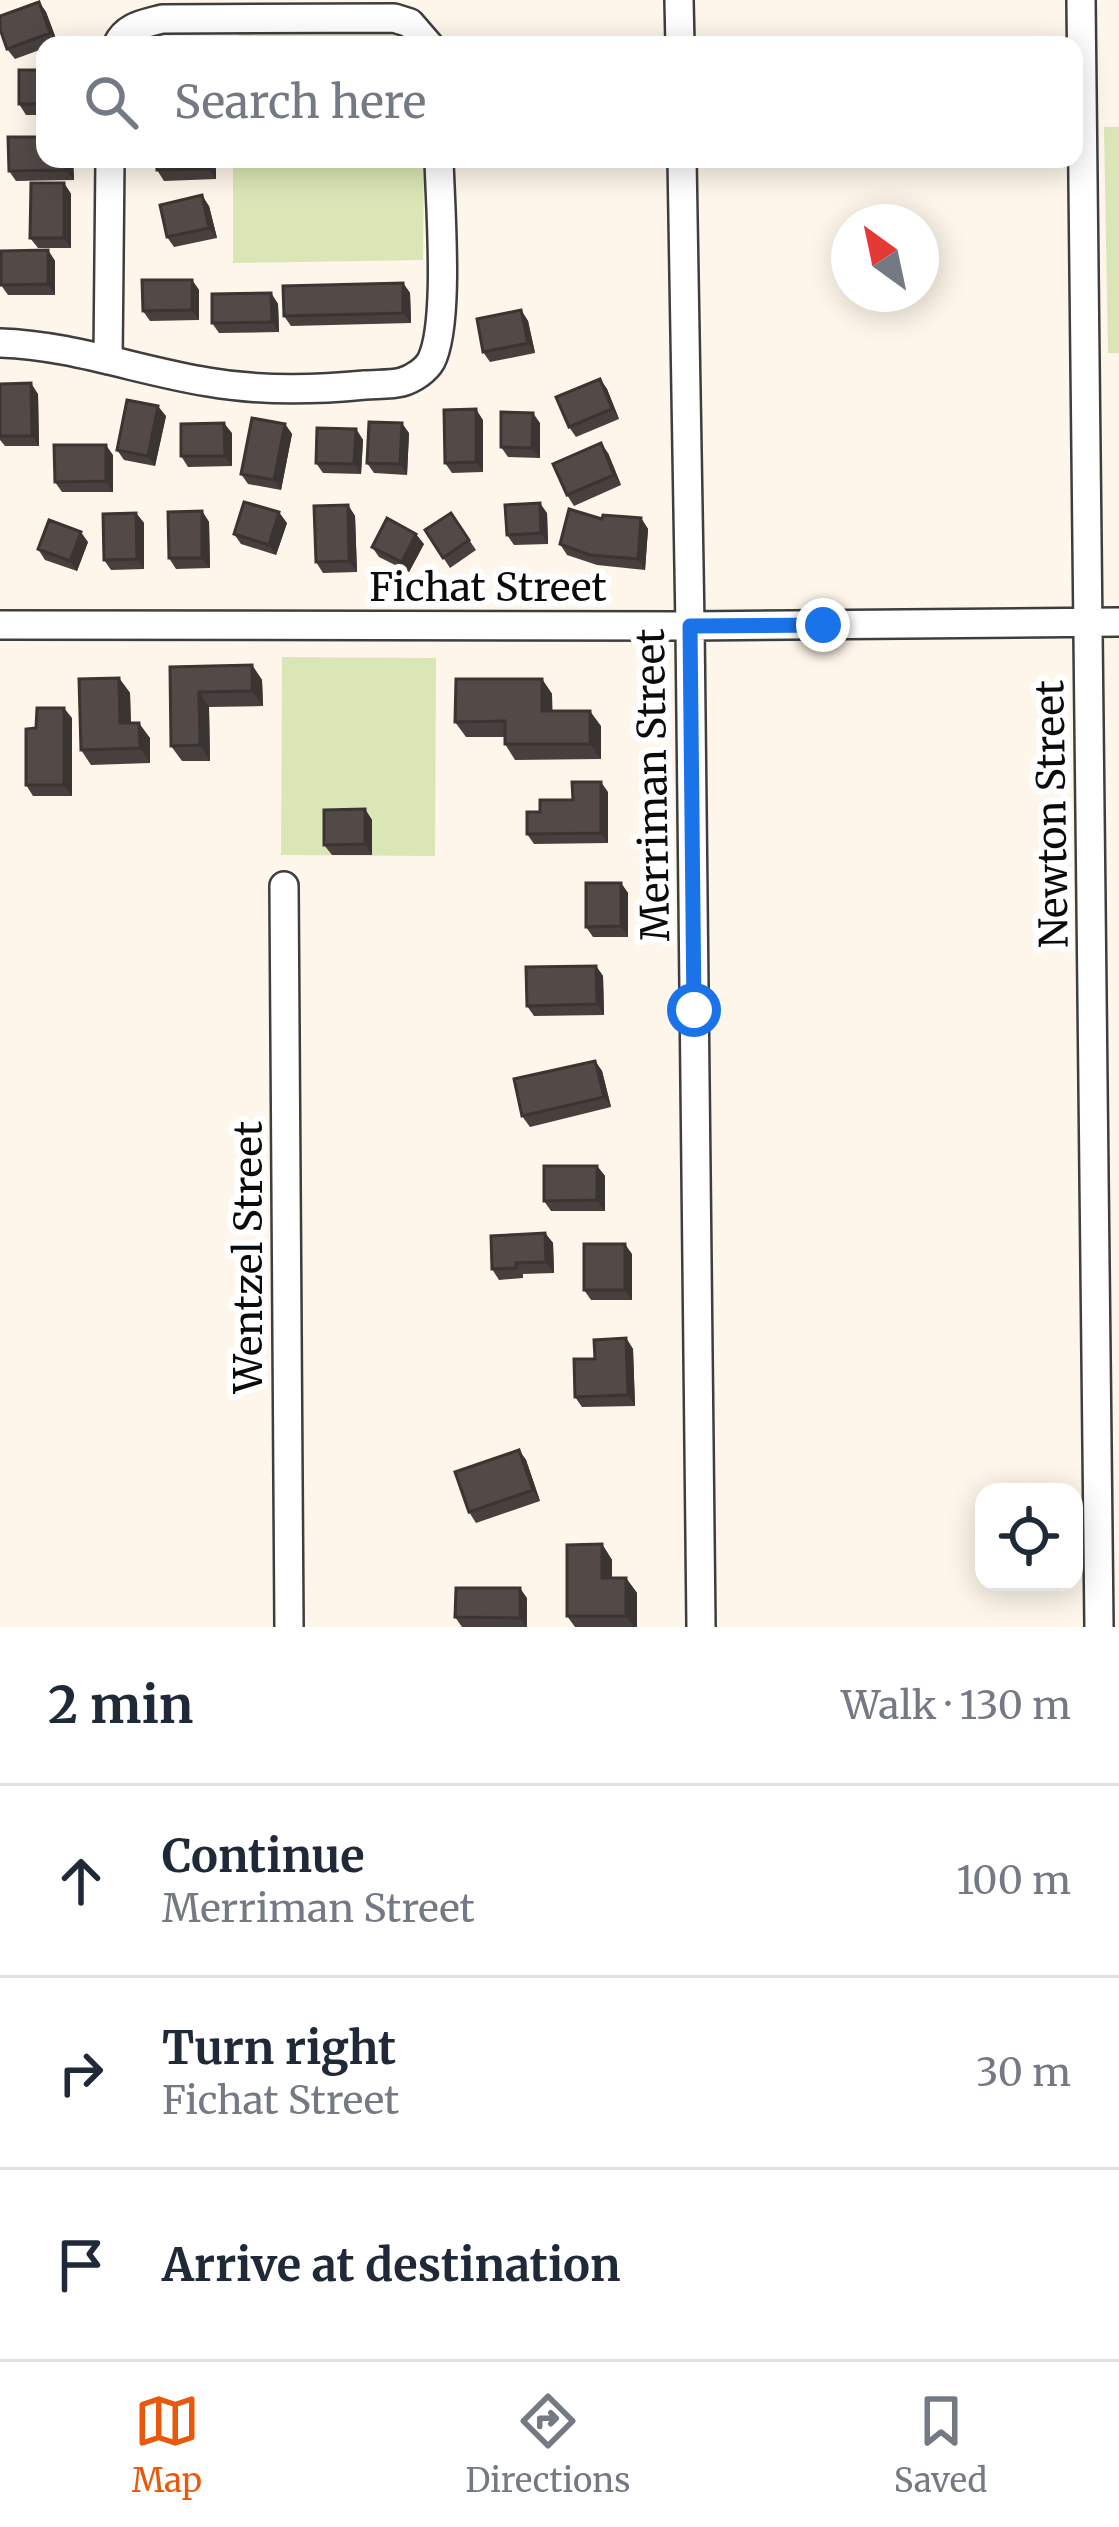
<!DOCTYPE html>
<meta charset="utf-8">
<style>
body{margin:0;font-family:Merriweather,serif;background:#f2f2f3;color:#1f2937}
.controls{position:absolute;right:36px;bottom:36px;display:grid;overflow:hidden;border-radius:24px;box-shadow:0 6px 30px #0003}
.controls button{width:108px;height:108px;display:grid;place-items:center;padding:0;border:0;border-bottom:3px solid #e0e1e3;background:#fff;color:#1f2937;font:60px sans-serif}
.compass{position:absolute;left:831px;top:204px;width:108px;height:108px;border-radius:50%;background:#fff;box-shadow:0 6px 30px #0003;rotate:327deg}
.stop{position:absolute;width:36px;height:36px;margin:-27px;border:9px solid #1a73e8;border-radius:50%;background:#fff}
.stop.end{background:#1a73e8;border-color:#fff;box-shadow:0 3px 12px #0008}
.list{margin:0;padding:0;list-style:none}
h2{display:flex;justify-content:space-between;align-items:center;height:156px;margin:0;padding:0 48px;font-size:51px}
h2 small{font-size:39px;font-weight:400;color:#747a83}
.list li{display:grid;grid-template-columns:78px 1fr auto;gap:36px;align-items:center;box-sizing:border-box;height:192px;padding:0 48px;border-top:3px solid #e0e1e3}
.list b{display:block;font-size:45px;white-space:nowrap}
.list p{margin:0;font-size:39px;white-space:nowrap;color:#747a83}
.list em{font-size:39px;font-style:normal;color:#747a83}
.icon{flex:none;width:66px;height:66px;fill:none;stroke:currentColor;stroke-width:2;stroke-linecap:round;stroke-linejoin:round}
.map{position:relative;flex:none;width:1119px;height:1627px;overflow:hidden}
.search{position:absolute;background:#fff;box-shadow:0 6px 30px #0003;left:36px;right:36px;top:36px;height:132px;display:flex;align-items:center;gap:30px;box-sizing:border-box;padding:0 42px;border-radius:24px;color:#747a83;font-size:45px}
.sheet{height:732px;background:#fff}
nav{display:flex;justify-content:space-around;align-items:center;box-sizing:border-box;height:168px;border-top:3px solid #e0e1e3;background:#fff;font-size:33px;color:#747a83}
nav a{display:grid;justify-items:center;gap:6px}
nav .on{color:#ea580c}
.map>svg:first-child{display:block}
.green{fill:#dae6b6}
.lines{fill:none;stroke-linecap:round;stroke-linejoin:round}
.minor-casing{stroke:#3e3e3e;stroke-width:32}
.minor{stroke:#fff;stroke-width:27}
.wall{fill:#47403e}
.shaded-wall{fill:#3a3432}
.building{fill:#534a48;stroke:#3a3432;stroke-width:3}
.route{stroke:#1a73e8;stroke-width:15}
.labels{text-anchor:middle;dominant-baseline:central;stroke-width:12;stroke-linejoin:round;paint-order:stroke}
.street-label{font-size:39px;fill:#0b0b0b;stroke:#fff}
</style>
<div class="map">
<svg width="1119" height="1627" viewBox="0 0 1119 1627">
<rect width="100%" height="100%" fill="#fef6ea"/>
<path class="green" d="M391,31l23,14h-176l1,-11z
M1104,127h15v226h-11z
M233,159h191l-1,101 -190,3z
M282,657l154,1 -1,198 -154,-1z"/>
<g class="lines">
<g class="minor-casing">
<path id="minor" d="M679,0l1,45
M1081,0l18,1627
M117,45c9,-19 26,-21 45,-26l232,-1 16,5 19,22
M682,159l8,467 11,1001
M0,343c71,2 139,28 208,39 51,9 106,8 157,3 11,-1 26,0 37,-3 11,-3 24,-12 29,-21 19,-37 9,-156 8,-202
M108,360l2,-201
M0,625l690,1 429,-4
M284,886l5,741"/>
</g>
<use href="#minor" class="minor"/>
</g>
<path class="wall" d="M39,2l7,10 12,32 -13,1v3l-30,11 -8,-10z
M45,70v45h-19l-7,-11z
M73,159l1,21 -58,1 -7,-10z
M216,159v20l-52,2 -7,-11z
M64,183l7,11v54h-33l-8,-10z
M209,206l8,32 -43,9 -7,-10z
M48,250l7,11v34h-47l-7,-10z
M192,280l7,10v30l-49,1 -7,-10z
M403,283l7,10 1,30 -120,3 -7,-10z
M271,293l7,11 1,28 -60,1 -7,-10z
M521,310l7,11 7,32 -45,9 -7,-10z
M600,379l7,10 12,30 -43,18 -7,-10z
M0,384l38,10 1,52h-34l-5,-6z
M166,416l-11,50 -31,-6 -7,-10z
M483,420v52l-31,1 -7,-10z
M540,423v35l-32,-1 -7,-10z
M285,424l7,10 -11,56 -33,-6 -7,-10z
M356,429l7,11 -2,34 -38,-1 -7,-10z
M232,433v33l-44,1 -7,-11z
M409,433l-2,42 -33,-2 -7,-10z
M608,453l13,32 -47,21 -7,-11z
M113,455v37h-51l-7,-10z
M348,505l7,11 2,56 -34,1 -7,-11z
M202,511l7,11 1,46 -34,1 -7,-11z
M136,513l8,10v46l-33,1 -7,-10z
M451,513l25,37 -26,18 -25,-38z
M547,513l1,31 -34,1 -7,-10z
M641,518l7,11 -3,41 -48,-5 -30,-10 -7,-11z
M287,523l-11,32 -35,-11 -7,-10z
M88,542l-11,29 -32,-11 -7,-11z
M424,544l-15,28 -30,-15 -7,-10z
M252,665l10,15 1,26 -54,1 1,54h-28l-11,-15 -1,-79z
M119,678l11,15 1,30 19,15v25l-59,2 -10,-15z
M542,679l10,15v17l49,15v33l-86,1 -10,-16v-7h-39l-11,-15z
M72,718v78h-39l-7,-11 10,-57z
M608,792v51l-74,1 -7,-10 13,-22 33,-12z
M365,809l7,11v35h-40l-8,-10z
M621,883l7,10v44h-35l-7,-10z
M596,966l7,10 1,39 -70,1 -7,-10z
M595,1061l7,10 9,36 -81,20 -8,-11z
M597,1166l8,10v35h-54l-7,-10z
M545,1233l8,10 1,30 -31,1v4l-24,2 -7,-11z
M632,1254v46h-41l-7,-10z
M626,1338l7,11 2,57 -53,1 -7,-10 20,-38z
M519,1450l7,10 14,41 -64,22 -7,-11z
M602,1544l10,16v18h14l11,15v34h-62l-8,-11z
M527,1598v29h-65l-7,-10z"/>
<path class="shaded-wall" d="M39,2l7,10 12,32 -8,-11z
M66,159h7l1,21 -8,-10z
M208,159h8v20l-7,-10z
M64,183l7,11v54l-7,-10z
M202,195l7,11 8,32 -8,-10z
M48,250l7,11v34l-7,-11z
M192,280l7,10v30l-7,-10z
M403,283l7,10 1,30 -8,-10z
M271,293l7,11 1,28 -7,-10z
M521,310l7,11 7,32 -7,-10z
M600,379l7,10 12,30 -7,-10z
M31,383l7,11 1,52 -7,-10z
M158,406l8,10 -11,50 -7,-10z
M476,409l7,11v52l-7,-10z
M533,413l7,10v35l-8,-10z
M224,423l8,10v33l-7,-10z
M402,423l7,10 -2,42 -7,-11z
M285,424l7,10 -11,56 -7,-10z
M356,429l7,11 -2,34 -7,-10z
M601,443l7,10 13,32 -7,-10z
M106,445l7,10v37l-7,-11z
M540,503l7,10 1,31 -7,-11z
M348,505l7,11 2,56 -8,-11z
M202,511l7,11 1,46 -8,-10z
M279,512l8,11 -11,32 -7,-10z
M136,513l8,10v46l-7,-10z
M641,518l7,11 -3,41 -7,-11z
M81,532l7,10 -11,29 -7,-10z
M416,534l8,10 -15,28 -7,-10z
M252,665l10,15 1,26 -11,-15z
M119,678l11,15 1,45 -11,-15z
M542,679l10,15 1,32 -11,-15z
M199,692l10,15 1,54 -10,-16z
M64,708l8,10v78l-8,-11z
M590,711l11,15v33l-11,-15z
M139,723l11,15v25l-10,-15z
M601,782l7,10v51l-7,-10z
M365,809l7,11v35l-7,-11z
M621,883l7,10v44l-7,-11z
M596,966l7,10 1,39 -7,-11z
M595,1061l7,10 9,36 -7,-10z
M597,1166l8,10v35l-8,-11z
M545,1233l8,10 1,30 -8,-11z
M625,1244l7,10v46l-7,-10z
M626,1338l7,11 2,57 -7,-11z
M519,1450l7,10 14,41 -7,-11z
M602,1544l10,16v33l-10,-15z
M626,1578l11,15v34h-3l-8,-11z
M520,1588l7,10 -1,29 -6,-9z"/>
<path class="building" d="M39,2l11,31 -43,16 -7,-20v-13z
M19,70h26v34h-26z
M8,137h37v22h21v11l-57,1z
M157,159h51l1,10 -52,1z
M31,183h33v55h-34z
M202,195l7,33 -42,9 -7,-32z
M48,250v34l-47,1v-34z
M142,280h50v30l-49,1z
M403,283v30l-119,3 -1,-30z
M271,293l1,29 -60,1v-29z
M521,310l7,33 -45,9 -6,-33z
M600,379l12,30 -43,18 -13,-30z
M31,383l1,53h-32v-52z
M127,400l31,6 -10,50 -31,-6z
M476,409v53l-31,1 -1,-53z
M501,412l32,1 -1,35 -31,-1z
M252,418l33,6 -11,56 -33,-6z
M369,422l33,1 -2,41 -33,-1z
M224,423l1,33h-44v-32z
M317,428l39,1 -2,35 -38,-1z
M601,443l13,32 -47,20 -14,-31z
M54,445h52v36l-51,1z
M244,502l35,10 -10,33 -35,-11z
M540,503l1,30 -34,2 -2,-30z
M348,505l1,56 -33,1 -2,-56z
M569,509l33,10 1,-4 38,3 -3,41 -48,-4 -30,-11z
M202,511v47h-33l-1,-46z
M136,513l1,46 -33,1 -1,-46z
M451,513l18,27 -26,18 -18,-28z
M387,518l29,16 -14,28 -30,-15z
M49,520l32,12 -11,29 -32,-12z
M252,665v26l-53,1 1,53 -29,1 -1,-79z
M119,678l1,45h19l1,25 -59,2 -2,-71z
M456,679h86v32h48v33h-85v-23l-50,1z
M37,708h27v77h-38v-56l10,-1z
M572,782h29v51l-74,1v-22h13v-12h33z
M365,809v35l-41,1v-35z
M586,883h35v43l-35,1z
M596,966l1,38 -70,2 -1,-39z
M595,1061l9,36 -82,19 -8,-37z
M544,1166h53v34l-53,1z
M545,1233l1,29 -30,1v5l-24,1 -1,-33z
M584,1244h41v46h-41z
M626,1338l2,57 -53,2 -1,-38h21l-1,-19z
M519,1450l14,40 -64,22 -14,-40z
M602,1544v34h24v38h-59v-71z
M456,1588h64v30l-65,-1z"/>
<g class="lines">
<path class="route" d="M694,1010l-4,-384 133,-1"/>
</g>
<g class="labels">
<g class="street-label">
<text x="488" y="587">Fichat Street</text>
<text transform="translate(653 785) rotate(-91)">Merriman Street</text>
<text transform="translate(1052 814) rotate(-91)">Newton Street</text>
<text transform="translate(248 1257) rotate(-90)">Wentzel Street</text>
</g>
</g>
</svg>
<div class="controls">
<button><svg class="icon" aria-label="locate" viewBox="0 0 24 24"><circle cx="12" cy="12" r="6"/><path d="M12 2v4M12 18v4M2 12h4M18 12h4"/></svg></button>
</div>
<svg class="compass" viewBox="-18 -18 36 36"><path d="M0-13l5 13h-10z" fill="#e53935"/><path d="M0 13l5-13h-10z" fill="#747a83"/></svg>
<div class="stop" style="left:694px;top:1010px"></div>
<div class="stop end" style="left:823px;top:625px"></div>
<div class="search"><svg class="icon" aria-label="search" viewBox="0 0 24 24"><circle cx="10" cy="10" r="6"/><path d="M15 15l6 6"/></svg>Search here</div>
</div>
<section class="sheet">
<h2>2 min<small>Walk · 130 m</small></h2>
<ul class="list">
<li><svg class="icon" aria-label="ahead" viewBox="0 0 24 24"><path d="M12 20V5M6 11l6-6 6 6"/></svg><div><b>Continue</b><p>Merriman Street</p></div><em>100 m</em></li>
<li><svg class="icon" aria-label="right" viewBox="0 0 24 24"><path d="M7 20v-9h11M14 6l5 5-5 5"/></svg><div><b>Turn right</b><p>Fichat Street</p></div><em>30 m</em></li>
<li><svg class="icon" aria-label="arrive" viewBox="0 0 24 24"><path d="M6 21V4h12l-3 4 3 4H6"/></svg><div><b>Arrive at destination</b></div></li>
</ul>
</section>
<nav>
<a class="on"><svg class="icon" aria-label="map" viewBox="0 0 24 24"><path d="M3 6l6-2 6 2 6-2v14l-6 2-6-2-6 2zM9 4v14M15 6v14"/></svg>Map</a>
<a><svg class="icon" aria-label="directions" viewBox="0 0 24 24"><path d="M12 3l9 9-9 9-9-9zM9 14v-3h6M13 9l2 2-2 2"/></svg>Directions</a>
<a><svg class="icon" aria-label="saved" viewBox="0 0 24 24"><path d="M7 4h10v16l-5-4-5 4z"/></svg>Saved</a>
</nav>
